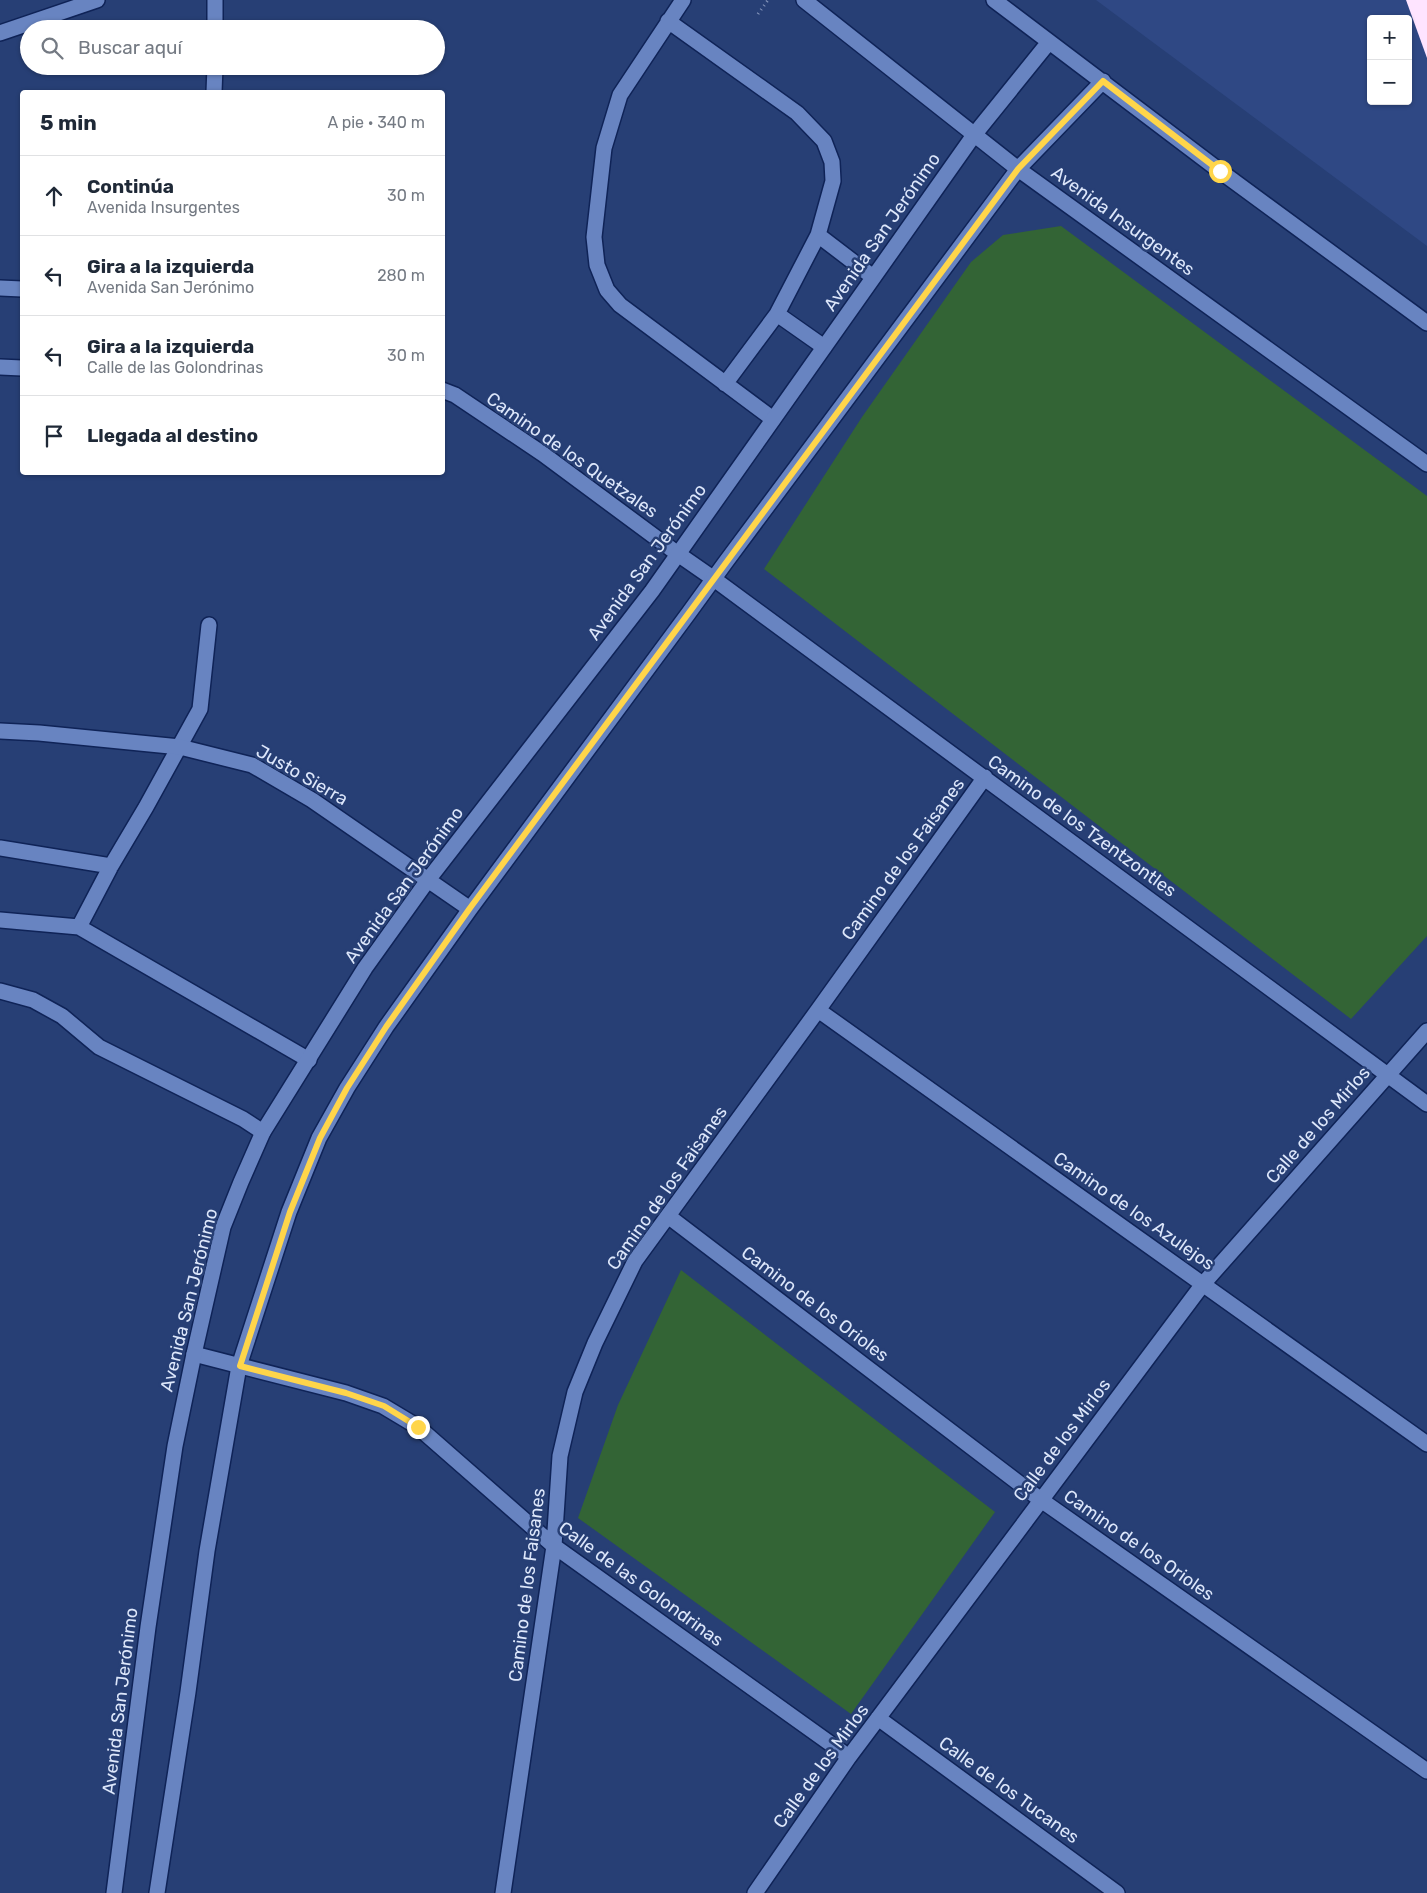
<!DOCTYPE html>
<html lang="es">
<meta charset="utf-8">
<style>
body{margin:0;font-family:Rubik,sans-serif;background:#f6f6f7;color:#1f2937}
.controls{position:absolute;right:15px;top:15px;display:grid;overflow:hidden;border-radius:5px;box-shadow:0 1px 4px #0004}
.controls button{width:45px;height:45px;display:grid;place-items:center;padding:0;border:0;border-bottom:1px solid #e0e1e3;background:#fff;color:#1f2937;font:25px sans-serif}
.stop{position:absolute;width:15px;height:15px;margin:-11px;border:4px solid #ffd54a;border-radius:50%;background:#fff}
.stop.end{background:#ffd54a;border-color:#fff;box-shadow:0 1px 5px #0008}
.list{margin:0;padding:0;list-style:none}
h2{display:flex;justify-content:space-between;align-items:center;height:65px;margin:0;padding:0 20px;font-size:21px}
h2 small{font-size:16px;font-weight:400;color:#747a83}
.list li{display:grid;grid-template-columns:32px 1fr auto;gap:15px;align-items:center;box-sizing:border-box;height:80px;padding:0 20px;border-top:1px solid #e0e1e3}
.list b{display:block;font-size:19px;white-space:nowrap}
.list p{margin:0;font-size:16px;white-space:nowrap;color:#747a83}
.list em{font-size:16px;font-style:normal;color:#747a83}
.icon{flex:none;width:28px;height:28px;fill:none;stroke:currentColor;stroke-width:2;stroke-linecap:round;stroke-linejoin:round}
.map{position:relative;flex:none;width:1427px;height:1893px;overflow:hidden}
.search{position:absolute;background:#fff;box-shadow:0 1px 4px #0004;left:20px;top:20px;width:425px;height:55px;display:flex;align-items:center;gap:12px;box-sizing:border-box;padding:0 18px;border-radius:28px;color:#747a83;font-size:19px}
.panel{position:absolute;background:#fff;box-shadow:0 1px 4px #0004;left:20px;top:90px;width:425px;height:385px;border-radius:5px}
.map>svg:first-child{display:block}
.built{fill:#2f4884;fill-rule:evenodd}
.green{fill:#336435}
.building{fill:#fee4ff}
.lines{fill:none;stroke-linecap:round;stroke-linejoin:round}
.lane-casing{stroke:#0f2357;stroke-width:18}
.street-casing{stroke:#0f2357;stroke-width:18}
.secondary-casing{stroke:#0f2357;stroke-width:18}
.path{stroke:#8797bc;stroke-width:3;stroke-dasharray:1 4;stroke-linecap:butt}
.lane{stroke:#6884c1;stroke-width:15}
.street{stroke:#6884c1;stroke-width:15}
.secondary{stroke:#6884c1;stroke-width:15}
.route{stroke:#ffd54a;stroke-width:6}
.labels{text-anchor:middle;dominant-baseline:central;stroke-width:5;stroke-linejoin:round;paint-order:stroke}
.street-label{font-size:18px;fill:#dde7fb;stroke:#273f75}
</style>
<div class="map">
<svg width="1427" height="1893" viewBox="0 0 1427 1893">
<rect width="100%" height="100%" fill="#273f75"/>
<path class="built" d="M1096,0h331v246zM1371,19h37v82h-37z"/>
<path class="green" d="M1061,226l366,270v440l-76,83 -587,-450 98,-152 109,-155 32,-27z
M681,1270l314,242 -144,202 -273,-196 40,-113z"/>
<path class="building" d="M1406,0h21v58z"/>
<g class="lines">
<g class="lane-casing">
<path id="lane" d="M683,0l-63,95 -16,53 -10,89 3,28 10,25 13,15 153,114
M668,21l129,92 27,28 8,21 1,19 -15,54 -41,79 -52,70
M215,29v-29
M0,33l97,-33
M214,92l1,-26
M818,235l55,42
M0,288l22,1
M777,314l47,33
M0,848l111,18
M0,920l79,7 230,133
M79,927l32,-61 35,-59 54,-98 9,-84
M0,991l33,9 29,16 37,31 144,72 20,13"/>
</g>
<g class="street-casing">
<path id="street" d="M0,367l22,1
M442,390l13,5 88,59 135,100 36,25 713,525
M818,1010l609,434
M668,1216l373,284 386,271
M194,1354l152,39 37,13 35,21 136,119 295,211
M878,1718l239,175
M503,1893l51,-347 6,-90 15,-64 20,-49 40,-82 183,-251 167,-233
M755,1893l94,-136 354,-473 224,-253"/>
</g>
<g class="secondary-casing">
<path id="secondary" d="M804,0l214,169 409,295
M994,0l226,171 207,152
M0,731l39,2 141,14 72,18 60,35 158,109
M114,1893l34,-266 27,-181 19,-92 29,-127 18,-45 22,-50 102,-164 63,-88 224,-289 322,-456 75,-93
M157,1893l31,-201 19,-141 32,-185 50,-154 30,-74 28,-50 39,-61 84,-118 218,-295 37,-51 293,-394 85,-88"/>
</g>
<path class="path" d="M758,14l10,-14"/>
<use href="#lane" class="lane"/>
<use href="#street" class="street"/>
<use href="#secondary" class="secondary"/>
</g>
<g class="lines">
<path class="route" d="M418,1427l-34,-21 -38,-13 -106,-27 50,-154 30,-74 27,-50 39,-61 84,-119 548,-739 85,-88 117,90"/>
</g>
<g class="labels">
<g class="street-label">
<text transform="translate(1123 221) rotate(36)">Avenida Insurgentes</text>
<text transform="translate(882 232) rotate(-55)">Avenida San Jerónimo</text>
<text transform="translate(572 455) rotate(35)">Camino de los Quetzales</text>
<text transform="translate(647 562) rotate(-54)">Avenida San Jerónimo</text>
<text transform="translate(302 775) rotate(30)">Justo Sierra</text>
<text transform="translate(1082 826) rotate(36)">Camino de los Tzentzontles</text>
<text transform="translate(903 859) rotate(-54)">Camino de los Faisanes</text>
<text transform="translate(404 885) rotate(-54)">Avenida San Jerónimo</text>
<text transform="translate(1318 1125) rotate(-49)">Calle de los Mirlos</text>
<text transform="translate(667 1188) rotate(-55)">Camino de los Faisanes</text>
<text transform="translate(1134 1211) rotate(35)">Camino de los Azulejos</text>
<text transform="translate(189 1300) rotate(-76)">Avenida San Jerónimo</text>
<text transform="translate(815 1304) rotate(37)">Camino de los Orioles</text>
<text transform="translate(1062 1440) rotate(-53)">Calle de los Mirlos</text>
<text transform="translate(1139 1545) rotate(35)">Camino de los Orioles</text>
<text transform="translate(641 1584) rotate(36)">Calle de las Golondrinas</text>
<text transform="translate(527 1585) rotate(-83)">Camino de los Faisanes</text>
<text transform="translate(120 1701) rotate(-83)">Avenida San Jerónimo</text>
<text transform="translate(821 1766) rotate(-54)">Calle de los Mirlos</text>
<text transform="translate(1009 1790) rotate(36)">Calle de los Tucanes</text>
</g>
</g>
</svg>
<div class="controls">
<button>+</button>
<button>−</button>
</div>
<div class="stop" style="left:1220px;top:171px"></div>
<div class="stop end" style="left:418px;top:1427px"></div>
<div class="search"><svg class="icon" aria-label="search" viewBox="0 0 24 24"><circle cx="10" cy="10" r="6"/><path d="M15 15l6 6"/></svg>Buscar aquí</div>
<section class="panel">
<h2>5 min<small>A pie · 340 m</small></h2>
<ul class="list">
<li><svg class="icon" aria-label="ahead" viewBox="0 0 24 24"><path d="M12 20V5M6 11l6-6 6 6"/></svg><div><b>Continúa</b><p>Avenida Insurgentes</p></div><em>30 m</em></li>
<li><svg class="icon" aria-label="left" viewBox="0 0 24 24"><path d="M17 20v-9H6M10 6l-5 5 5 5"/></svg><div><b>Gira a la izquierda</b><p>Avenida San Jerónimo</p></div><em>280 m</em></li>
<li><svg class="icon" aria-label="left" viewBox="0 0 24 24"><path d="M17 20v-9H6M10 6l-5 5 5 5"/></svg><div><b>Gira a la izquierda</b><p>Calle de las Golondrinas</p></div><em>30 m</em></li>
<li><svg class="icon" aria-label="arrive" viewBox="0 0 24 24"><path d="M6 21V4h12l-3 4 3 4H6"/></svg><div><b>Llegada al destino</b></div></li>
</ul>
</section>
</div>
